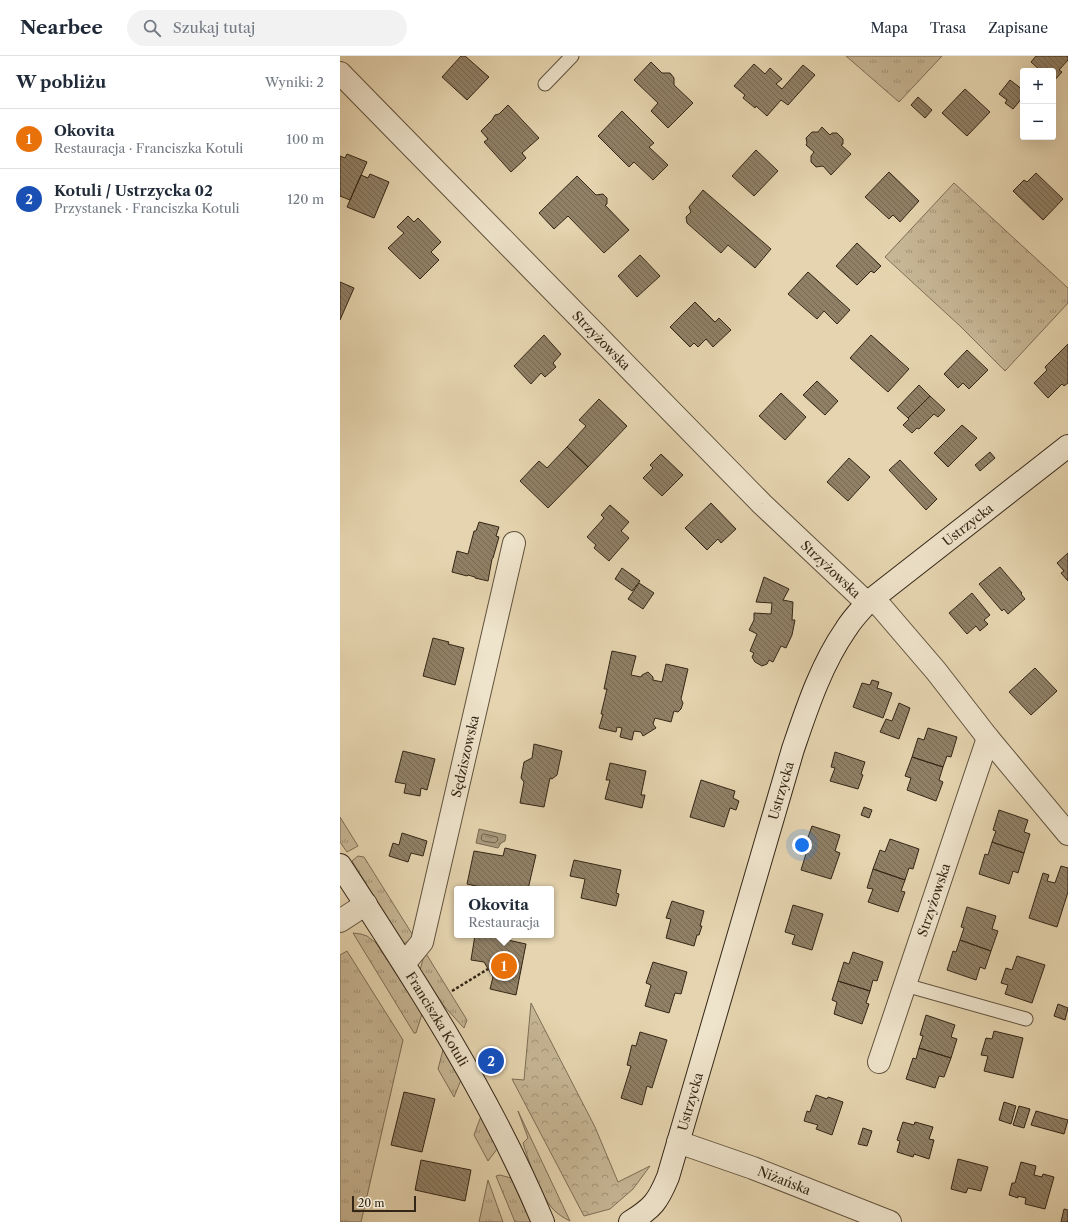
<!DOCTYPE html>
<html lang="pl">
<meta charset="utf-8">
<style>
body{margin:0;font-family:"Libre Caslon Text",serif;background:#f2f2f3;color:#1f2937}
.controls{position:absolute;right:12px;top:12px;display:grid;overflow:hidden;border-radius:4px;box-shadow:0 4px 16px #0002}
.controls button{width:36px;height:36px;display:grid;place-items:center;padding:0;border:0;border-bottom:1px solid #e0e1e3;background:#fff;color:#1f2937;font:20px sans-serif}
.scale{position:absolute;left:12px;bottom:10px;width:64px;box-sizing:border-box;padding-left:4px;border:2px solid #342616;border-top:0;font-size:11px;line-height:14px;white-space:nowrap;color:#342616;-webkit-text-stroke:3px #eee3cb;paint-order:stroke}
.you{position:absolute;left:462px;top:789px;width:14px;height:14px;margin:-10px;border:3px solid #fff;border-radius:50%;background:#1a73e8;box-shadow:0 0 0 6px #1a73e833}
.badge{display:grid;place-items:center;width:26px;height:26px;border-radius:50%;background:#8f2418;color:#fff;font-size:13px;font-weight:700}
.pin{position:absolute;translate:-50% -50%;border:2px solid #fff;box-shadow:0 1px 4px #0006}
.popup{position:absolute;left:114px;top:830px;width:100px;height:52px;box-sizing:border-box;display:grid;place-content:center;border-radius:4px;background:#fff;filter:drop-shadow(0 1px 3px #0005);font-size:13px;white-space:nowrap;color:#747a83}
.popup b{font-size:15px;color:#1f2937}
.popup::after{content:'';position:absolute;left:50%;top:100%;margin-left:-8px;border:8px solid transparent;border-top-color:#fff}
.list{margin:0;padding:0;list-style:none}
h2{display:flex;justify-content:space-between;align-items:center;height:52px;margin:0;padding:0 16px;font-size:17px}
h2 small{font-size:13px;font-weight:400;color:#747a83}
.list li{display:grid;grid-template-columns:26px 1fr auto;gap:12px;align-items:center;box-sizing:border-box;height:60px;padding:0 16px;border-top:1px solid #e0e1e3}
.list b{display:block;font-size:15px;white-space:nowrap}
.list p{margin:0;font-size:13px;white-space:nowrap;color:#747a83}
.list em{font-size:13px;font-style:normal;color:#747a83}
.icon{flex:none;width:22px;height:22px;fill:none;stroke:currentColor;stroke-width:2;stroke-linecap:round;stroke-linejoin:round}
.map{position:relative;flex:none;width:728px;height:1166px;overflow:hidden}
header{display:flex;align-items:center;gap:24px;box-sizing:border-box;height:56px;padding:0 20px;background:#fff;border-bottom:1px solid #e0e1e3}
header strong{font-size:19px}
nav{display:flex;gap:22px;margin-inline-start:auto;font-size:14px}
.search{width:280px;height:36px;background:#f2f2f3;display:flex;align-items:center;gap:10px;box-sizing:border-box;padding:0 14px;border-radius:22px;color:#747a83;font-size:15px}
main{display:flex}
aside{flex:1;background:#fff}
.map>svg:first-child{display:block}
.grass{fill:url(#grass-tufts);stroke:#7e6e56}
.forest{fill:url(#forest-crowns);stroke:#7e6e56}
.water{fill:url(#water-ripples);stroke:#7a6b53}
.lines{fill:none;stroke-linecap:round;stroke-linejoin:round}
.shore{stroke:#6e6048;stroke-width:1}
.building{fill:url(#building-back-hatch);stroke:#342616}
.lane-casing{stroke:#60523c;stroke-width:15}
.street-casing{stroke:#60523c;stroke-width:24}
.secondary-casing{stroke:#342616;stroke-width:24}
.path{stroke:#342616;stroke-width:2.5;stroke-dasharray:3 2;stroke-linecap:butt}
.lane{stroke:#eee3cb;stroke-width:13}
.street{stroke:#eee3cb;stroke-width:22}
.secondary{stroke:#eee3cb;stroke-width:22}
.labels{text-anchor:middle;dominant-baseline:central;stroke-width:3.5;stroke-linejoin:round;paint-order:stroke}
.street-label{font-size:13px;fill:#342616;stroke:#eee3cb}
</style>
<header>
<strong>Nearbee</strong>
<div class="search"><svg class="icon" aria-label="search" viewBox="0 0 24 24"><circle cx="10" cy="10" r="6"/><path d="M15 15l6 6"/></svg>Szukaj tutaj</div>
<nav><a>Mapa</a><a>Trasa</a><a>Zapisane</a></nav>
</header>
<main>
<aside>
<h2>W pobliżu<small>Wyniki: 2</small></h2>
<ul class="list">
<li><span class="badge" style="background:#e8710a">1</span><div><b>Okovita</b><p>Restauracja · Franciszka Kotuli</p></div><em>100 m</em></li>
<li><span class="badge" style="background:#1a4fb4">2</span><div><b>Kotuli / Ustrzycka 02</b><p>Przystanek · Franciszka Kotuli</p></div><em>120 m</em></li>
</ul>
</aside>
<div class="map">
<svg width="728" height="1166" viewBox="0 0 728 1166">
<defs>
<pattern id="grass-tufts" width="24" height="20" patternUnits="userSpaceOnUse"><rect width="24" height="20" fill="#c7b695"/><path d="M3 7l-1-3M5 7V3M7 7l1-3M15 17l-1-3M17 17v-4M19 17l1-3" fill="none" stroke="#a29479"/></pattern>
<pattern id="forest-crowns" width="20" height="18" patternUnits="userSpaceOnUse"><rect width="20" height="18" fill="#c7b695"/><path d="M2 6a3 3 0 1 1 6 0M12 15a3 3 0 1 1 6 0" fill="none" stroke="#a29479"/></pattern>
<pattern id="water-ripples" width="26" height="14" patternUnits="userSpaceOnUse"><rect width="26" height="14" fill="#a9997b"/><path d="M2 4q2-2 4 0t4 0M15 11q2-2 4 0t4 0" fill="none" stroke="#8a7d64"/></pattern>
<pattern id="building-back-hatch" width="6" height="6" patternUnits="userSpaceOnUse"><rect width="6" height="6" fill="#908066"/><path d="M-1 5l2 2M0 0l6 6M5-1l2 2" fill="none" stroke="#766953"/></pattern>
</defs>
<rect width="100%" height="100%" fill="#e5d4af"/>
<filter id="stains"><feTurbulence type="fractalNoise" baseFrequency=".005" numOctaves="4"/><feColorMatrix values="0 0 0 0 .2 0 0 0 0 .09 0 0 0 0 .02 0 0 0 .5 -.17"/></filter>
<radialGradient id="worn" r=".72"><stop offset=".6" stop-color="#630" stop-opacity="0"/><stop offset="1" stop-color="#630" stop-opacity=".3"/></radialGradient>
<path class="grass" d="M506,0h96l-43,46z
M614,127l114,105v15l-63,68 -45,-45 -75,-69z
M0,761l18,29 -11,6 -7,-10z
M18,800l6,1 50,80 -10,7 -52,-83z
M13,877l8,1 6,2 9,7 46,71 -6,19h-2z
M7,895l56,89 -42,182h-21v-267z
M85,896l42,68 -3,8 -20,-22 -24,-36z
M103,994l18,30 -7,17 -16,-28z
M178,1055l52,110c-6,-3 -13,-7 -18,-13 -13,-16 -23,-46 -29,-65l5,-5z
M141,1060l16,33 -9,12 -14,-26z
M160,1119l11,3 20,44h-16l-19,-46z
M148,1124l15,42h-24z"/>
<path class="forest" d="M191,947l64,124 23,55 32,-16 -17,23 -23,20 -26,7 -72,-137 12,1z"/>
<path class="water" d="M139,773l27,6 -1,6 -4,2 -3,5 -22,-5z"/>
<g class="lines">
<path class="shore" d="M144,778l13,3 1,3 -3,3 -12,-2 -2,-2 1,-4z"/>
</g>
<path class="building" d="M121,0h4l24,21 -22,23 -25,-23z
M696,0h32v4l-9,10 3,2 -9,10v-11h-12l-10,-9z
M311,6l11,11h8l4,5v7l19,18 -25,25 -17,-17 7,-8 -24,-23z
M414,8l11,10 5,-6 12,11 -6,5 6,5 21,-24 12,10 -27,30 -7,-5 -14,16 -11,-10 -1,2 -12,-10 2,-3 -11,-9z
M670,24l13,10v7l-10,12 -8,-6 2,-3 -8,-6z
M625,33l25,23 -23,24 -25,-23z
M578,41l14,13 -7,8 -14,-13z
M168,49l31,33 -17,15 4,5 -15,14 -27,-30 4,-3 -7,-8 11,-11 3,-5 4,-1z
M282,55l32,32 -5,4 19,18 -15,15 -19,-18 -5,5 -31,-31z
M482,71l8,8 2,-2h5l6,6v5l-2,1 10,9 -20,21 -8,-9 -7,1 -5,-5v-6l3,-4 -8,-7 1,-2 -1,-5 6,-6h6z
M416,94l22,21 -24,25 -22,-20z
M7,98l20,8 -17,38 -10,-4v-40l5,2z
M549,116l30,29 -19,21 -7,-7 -4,4 -24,-22z
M696,117l27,26 -20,21 -30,-29 11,-11 3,2z
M30,118l19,8 -15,36 -27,-11 14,-32 7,3z
M237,120l19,19 7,-1 4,4v6l-2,1 24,25 -25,23 -36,-37 -14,13 -15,-16z
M363,134l68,59 -16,19 -27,-23 -7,8 -34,-30 -1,-6 5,-5 -2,-5z
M68,160l6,6 4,-4 23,24 -10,10 8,8 -19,19 -32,-31 16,-15 -7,-6z
M517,187l24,23 -7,7 -3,-2 -14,14 -21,-19z
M300,199l20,21 -23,21 -19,-21z
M468,216l42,38 -13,14 -13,-13 -7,8 -29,-25z
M0,226l14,6 -14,32z
M355,246l20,20 4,-4 12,12 -18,17 -7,-8 -8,8 -4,-4 -4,4 -20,-20z
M204,279l17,19 -8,9 3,4 -11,10 -4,-4 -10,11 -17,-18z
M531,279l38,34 -21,23 -38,-34z
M728,288v39l-4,3 -2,-2 -14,14 -14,-15 13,-13 -2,-3z
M627,294l21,20 -19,19 -6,-6 -5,5 -14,-14z
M477,325l21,20 -13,14 -22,-20z
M579,329l11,11 -22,22 -11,-10z
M441,337l25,24 -21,23 -26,-24z
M590,340l15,14 -7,7 -4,-3 -15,15 -2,-1 -5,5 -9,-8 6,-6 -1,-1z
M259,343l28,27 -39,41 -21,-20 19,-21 -7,-6z
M622,369l15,13 -29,29 -14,-14z
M227,391l21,20 -40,41 -28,-27 19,-20 8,7z
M650,396l5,6 -15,13 -5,-6z
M321,398l22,21 -21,21 -19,-18 10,-10 -3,-3z
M509,402l21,19 -22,24 -21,-19z
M560,404l37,39 -11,11 -37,-40z
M371,447l25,26 -15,14 -3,-4 -11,11 -22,-22z
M270,449l19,17 -8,9 8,7 -20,23 -15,-13 2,-3 -9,-8 17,-19 -3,-3z
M139,466l20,5 -3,9 3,1 -6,21 -1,1 -4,22 -13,-3v-1l-7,-2 -1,1 -15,-4 5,-21 11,3 6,-23h2z
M728,497v28l-7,-8 3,-2 -7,-8z
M660,511l22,26 -1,1 4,5 -17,15 -4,-5 -2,2 -23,-27z
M282,512l18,13 -8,10 -17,-12z
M424,521l25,12 -6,11 10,2 -1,18h3l-3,15 -6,13 -5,-2 -8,16 -4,-2 -2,4 -5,2 -7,-4 -3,-5 2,-4 -4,-2 7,-17 -8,-4 5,-10v-7l17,1 1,-11 -16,-1z
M299,527l15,10 -11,16 -15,-10z
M632,537l18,22 -6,5 4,4 -8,7 -4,-5 -9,8 -18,-21z
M93,582l16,4 -1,2 16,4 -9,37 -32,-9z
M272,595l24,5 -5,19 10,2 1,-2 6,-3 5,5v3l9,2 4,-18 22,5 -7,30 2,4 -2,6 -3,3 -4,-1 -3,11 -16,-4 -2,6 3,4 -13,8 -2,-4 -7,-1 -2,9 -12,-3 2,-9 -5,-1 -1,5 -17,-4 4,-14h-2l6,-25h-3z
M695,612l22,23 -26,24 -22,-23z
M532,624l7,2 -2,6 15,5 -9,25 -30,-11 9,-24 8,2z
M559,647l11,5 -11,31 -19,-7 6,-13 6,2z
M588,672l29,9 -6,20 -4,-1 -4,11 -31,-10 6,-19 6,2z
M194,688l28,7 -5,24 -5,4 -2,-1 -6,29 -24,-4 4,-21 -3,-4 3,-16 8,-4z
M63,695l32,8 -8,31 -6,-2 -1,8 -16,-3 2,-9 -11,-2z
M495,696l30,10 -4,12 2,1 -5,14 -28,-8 5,-13 -4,-1z
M572,701l31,10 -4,13 4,2 -7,19 -29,-11 4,-12 -6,-2z
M270,707l36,8 -5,24h4l-3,13 -37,-9 5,-19h-4z
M361,724l34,11 -2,7 6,3 -3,9 -6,-2 -6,19 -34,-10z
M524,751l8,3 -3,8 -8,-3z
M659,754l29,10 -4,12 6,2 -6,19 -32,-11 4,-11 -3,-1z
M472,770l28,9 -5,16 5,2 -9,26 -30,-9 8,-26 -3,-1z
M62,777l25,8 -4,15 -12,-3 -3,9 -19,-6 4,-13 6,2z
M550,783l29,10 -6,20 -4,-1 -4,12 -32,-11 7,-19 5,2z
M652,786l32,11 -6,20 -5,-2 -4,13 -30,-10 6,-20 3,1z
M165,792l31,7 -8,34h-38l-23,-5 7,-33 29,5z
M234,804l47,10 -5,23 3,1 -3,12 -35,-8 4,-19 -15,-3z
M721,810l7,2v24l-11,35 -28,-9 14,-45 6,2 -2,6 8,2z
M533,813l32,11 -4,11 4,1 -7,20 -30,-10 5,-13 -6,-1z
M332,845l32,10 -4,15h2l-3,9h-2l-3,11 -28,-8 5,-19 -5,-1z
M453,849l30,9 -11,36 -20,-6 3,-9 -10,-3z
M627,851l29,9 -4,13 6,2 -7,20 -31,-11 4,-12 -3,-1z
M135,879h10l41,9 -10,51 -26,-6 3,-12 -9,-15 -13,-2z
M620,884l31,11 -6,18 -5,-2 -4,13 -29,-10 6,-19 3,1z
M513,896l30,10 -6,19 -4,-1 -3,11 -32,-10 6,-19 5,2z
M677,900l28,9 -13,38 -27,-9 3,-9 -7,-2 5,-15 6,2z
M313,906l34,10 -6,22 -6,-1 -6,20 -24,-7 6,-21 -5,-2z
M498,925l32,10 -4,12 3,1 -7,20 -28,-10 3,-12 -5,-2z
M718,948l10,4 -3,12 -11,-4z
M586,959l29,10 -4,12 6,2 -6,19 -32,-10 4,-12 -3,-1z
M654,975l29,7 -10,40 -29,-7 4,-15 -7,-1 5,-17 6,1z
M300,976l27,8 -15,48 -5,-2 -5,19 -21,-7 10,-32 -4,-1 5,-20 4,1z
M579,992l32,10 -7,19 -5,-1 -4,12 -29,-9 7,-21 3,1z
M64,1036l31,7 -13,53 -31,-7z
M476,1039l11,4 1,-2 15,5 -11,33 -16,-6 2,-4 -14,-4 3,-10 3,1z
M664,1046l12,4 -5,18 -12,-4z
M679,1050l11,3 -6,19 -11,-3z
M696,1055l32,9 -4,14 -33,-9z
M563,1066l11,3 1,-3 18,5 -4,12 5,1 -5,19 -15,-5 -1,3 -16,-5 3,-11 -3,-1z
M523,1072l9,3 -5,15 -9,-2z
M618,1103l30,8 -7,24 -13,-3 -2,5 -15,-4z
M81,1104l50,10 -6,31 -50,-11z
M681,1106l15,4 -2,9 8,2 1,-3 11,3 -9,32 -20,-5 1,-6 -8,-2v2l-9,-3 3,-12h3z
M724,1153l4,1v12h-7z"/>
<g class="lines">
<g class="lane-casing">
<path id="lane" d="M205,28l27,-28
M565,929l121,34"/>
</g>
<g class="street-casing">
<g id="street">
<path id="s1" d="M0,17l422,431 105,99"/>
<path d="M532,543l10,9 54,63 52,67 80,96"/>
<path d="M0,865l26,-17"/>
<path id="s2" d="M64,908l18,-22 92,-399"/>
<path id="s3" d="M539,1006l109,-324"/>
<path id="s4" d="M338,1086l75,26 137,54"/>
</g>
</g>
<g class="secondary-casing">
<g id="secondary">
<path id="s5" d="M0,809c75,115 150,230 203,357"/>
<path id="s6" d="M290,1166c23,-14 28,-21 38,-45l125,-428c14,-41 28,-84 53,-120 6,-10 14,-18 21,-26l201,-157"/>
</g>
</g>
<path class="path" d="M112,935l36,-22"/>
<use href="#lane" class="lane"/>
<use href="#street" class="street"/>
<use href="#secondary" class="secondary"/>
</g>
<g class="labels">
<g class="street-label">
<text stroke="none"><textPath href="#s1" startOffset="374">Strzyżowska</textPath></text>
<text stroke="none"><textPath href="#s6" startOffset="799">Ustrzycka</textPath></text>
<text stroke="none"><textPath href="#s1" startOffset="698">Strzyżowska</textPath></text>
<text stroke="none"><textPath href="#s2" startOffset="219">Sędziszowska</textPath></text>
<text stroke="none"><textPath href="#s6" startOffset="463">Ustrzycka</textPath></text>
<text stroke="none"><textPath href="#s3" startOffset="171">Strzyżowska</textPath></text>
<text stroke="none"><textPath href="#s5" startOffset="182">Franciszka Kotuli</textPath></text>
<text stroke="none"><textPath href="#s6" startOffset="139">Ustrzycka</textPath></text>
<text stroke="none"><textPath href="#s4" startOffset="113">Niżańska</textPath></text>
</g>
</g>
<rect width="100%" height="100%" filter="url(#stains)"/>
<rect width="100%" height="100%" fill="url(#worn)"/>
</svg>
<div class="controls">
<button>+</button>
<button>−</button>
</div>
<div class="scale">20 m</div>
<div class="you"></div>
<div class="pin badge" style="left:164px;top:910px;background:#e8710a">1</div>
<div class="popup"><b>Okovita</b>Restauracja</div>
<div class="pin badge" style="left:151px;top:1005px;background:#1a4fb4">2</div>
</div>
</main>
